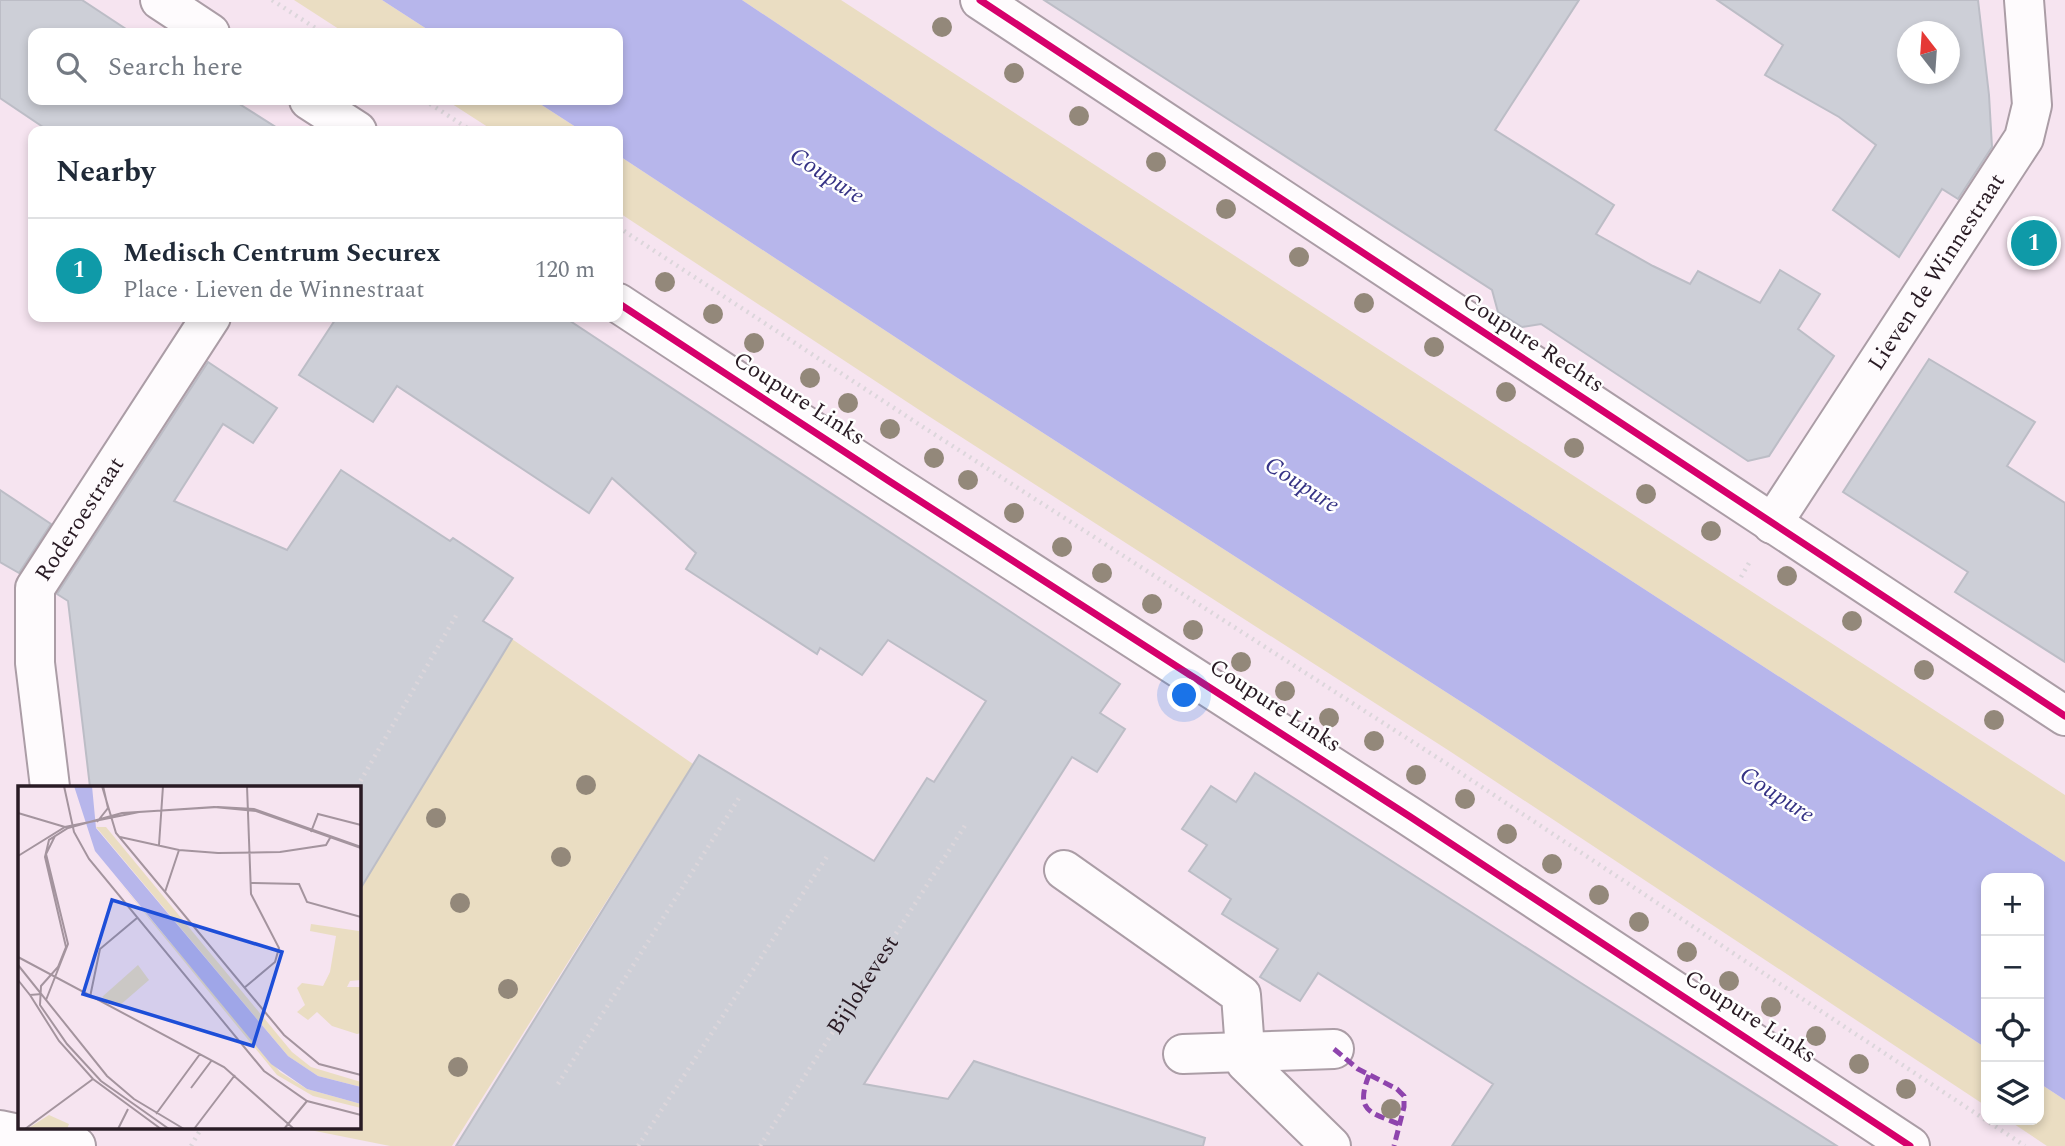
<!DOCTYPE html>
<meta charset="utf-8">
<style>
body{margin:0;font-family:Spectral,serif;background:#f6f6f7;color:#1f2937}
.controls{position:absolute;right:21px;bottom:21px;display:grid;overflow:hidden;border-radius:14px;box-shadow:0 4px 10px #0003}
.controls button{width:63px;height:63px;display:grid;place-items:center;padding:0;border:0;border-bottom:2px solid #e0e1e3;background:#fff;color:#1f2937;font:35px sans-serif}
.compass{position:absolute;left:1897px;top:21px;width:63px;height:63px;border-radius:50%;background:#fff;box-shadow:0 4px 10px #0003;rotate:343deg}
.you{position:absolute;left:1185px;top:696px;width:24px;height:24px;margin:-18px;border:5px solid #fff;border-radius:50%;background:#1a73e8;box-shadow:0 0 0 10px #1a73e833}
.badge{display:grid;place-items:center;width:46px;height:46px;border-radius:50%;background:#71616b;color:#fff;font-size:23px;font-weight:700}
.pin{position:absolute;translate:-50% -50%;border:4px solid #fff;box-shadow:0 2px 7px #0006}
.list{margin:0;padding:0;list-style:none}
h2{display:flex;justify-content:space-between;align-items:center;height:91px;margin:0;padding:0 28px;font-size:30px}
h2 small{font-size:23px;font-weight:400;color:#747a83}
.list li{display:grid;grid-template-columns:46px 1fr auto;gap:21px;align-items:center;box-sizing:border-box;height:105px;padding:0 28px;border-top:2px solid #e0e1e3}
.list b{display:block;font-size:26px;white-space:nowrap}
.list p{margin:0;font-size:23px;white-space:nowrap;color:#747a83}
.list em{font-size:23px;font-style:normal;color:#747a83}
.icon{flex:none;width:38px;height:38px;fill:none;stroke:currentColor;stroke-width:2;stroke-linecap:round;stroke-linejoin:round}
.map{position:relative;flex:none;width:2065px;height:1146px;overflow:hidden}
.search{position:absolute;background:#fff;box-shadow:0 4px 10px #0003;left:28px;top:28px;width:595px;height:77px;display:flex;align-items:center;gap:18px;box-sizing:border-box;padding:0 24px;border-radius:14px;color:#747a83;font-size:26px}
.panel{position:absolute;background:#fff;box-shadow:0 4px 10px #0003;left:28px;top:126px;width:595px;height:196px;border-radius:14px}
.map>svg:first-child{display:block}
.green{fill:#eaddc2}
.water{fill:#b7b6eb}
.building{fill:#cdcfd7;stroke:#bcbdc6;stroke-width:2;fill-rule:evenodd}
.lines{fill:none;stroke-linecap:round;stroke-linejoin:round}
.minor-casing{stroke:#ab9da6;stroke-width:42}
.path{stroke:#dcd6db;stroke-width:4.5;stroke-dasharray:2 5;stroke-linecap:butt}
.minor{stroke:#fefbfd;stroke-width:38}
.quiet{stroke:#8e44ad;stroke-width:5;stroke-dasharray:10 5;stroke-linecap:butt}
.cycleway-casing{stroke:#fff;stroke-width:11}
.cycleway{stroke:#d6006c;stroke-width:7}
.tree{fill:#93887a}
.labels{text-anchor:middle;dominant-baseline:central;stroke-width:5;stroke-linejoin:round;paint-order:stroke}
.street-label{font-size:23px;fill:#291b24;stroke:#fff}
.water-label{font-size:24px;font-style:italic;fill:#363385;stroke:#fff}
.inset-road{fill:none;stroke:#a4949e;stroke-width:2}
.view{fill:#1d4ed8;fill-opacity:0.15;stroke:#1d4ed8;stroke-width:3.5}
.inset-edge{fill:none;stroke:#291b24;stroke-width:3.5}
</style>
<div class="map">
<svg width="2065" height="1146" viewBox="0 0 2065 1146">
<rect width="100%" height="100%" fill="#f6e4f0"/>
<path class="green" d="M294,0h88l51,33h-88z
M742,0h99l1224,795v67l-1127,-731z
M446,100h88l48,31h-88z
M618,155l338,222 521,335 509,336v58l-535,-354 -521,-335 -312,-205z
M512,639l181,125 -241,382h-62l-95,-19h64v-236z
M2039,1083l26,17v46h-18l-39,-26h31z"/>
<path class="water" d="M382,0h360l196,131 1127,731v238l-26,-17v-205h-53v170l-509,-336 -521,-335 -338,-222v-24h-36l-48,-31h84v-67h-185z"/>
<path class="building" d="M0,0h82l50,33h-99v67h200l49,31h-233l-49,-33z
M1044,0h535l-84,130 119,75 -18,29 57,32 37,18 8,-13 62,32 20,-33 40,24 -22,35 36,27 -65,100 -21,5 -207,-137 -19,3 -24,-15 -6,-22z
M1717,0h261l11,95 3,52 -34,52 -16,-10 -43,68 -66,-47 43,-65 -37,-28 -74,-42 18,-30zM1908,32h42v42h-42z
M337,317h227l556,367 -20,29 25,16 -28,43 -25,-15 -208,327 84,15 26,-38 231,77 -2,8h-747l243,-391 175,106 53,-83 7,4 52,-81 -98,-61 -26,35 -42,-27 -3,6 -131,-85 10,-16 -84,-75 -23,35 -192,-127 -24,36 -74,-47z
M1929,359l106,63 -28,44 58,37v159l-110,-70 13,-20 -125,-80z
M208,362l69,46 -24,35 -30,-19 -49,77 113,49 54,-80 109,71 3,-3 60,40 -30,43 29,18 -153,252v-104h-269l-22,-186 -11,-7z
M0,490l51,34 -32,49 -19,-11z
M1255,773l326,210 256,163h-385l41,-62 -175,-111 -18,28 -40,-24 18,-28 -56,-35 9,-15 -42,-28 18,-26 -25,-16 29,-43 25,16z"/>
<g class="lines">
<g class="minor-casing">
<g id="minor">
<path d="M160,0l50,33"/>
<path d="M980,0l1085,716"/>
<path d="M309,100l48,31"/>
<path d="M618,303l271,178 520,335 501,330"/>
<path id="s2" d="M1772,524l252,-386 8,-33 -8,-105"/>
<path id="s3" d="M50,787l-15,-124v-75l176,-271"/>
<path d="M1064,870l177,125 5,68 85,83"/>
<path d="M1183,1054l151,-5"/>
<path d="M0,1130l76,16"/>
</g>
</g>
<g class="path">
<path d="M272,0l51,33"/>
<path d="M424,100l48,31"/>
<path d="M618,227l305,200 521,335 581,384"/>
<path d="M1741,577l8,-14"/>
<path d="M357,787l100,-173"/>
<path d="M558,1084l181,-286"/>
<path d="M191,1146l11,-19"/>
<path d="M638,1146l190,-291"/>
<path id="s1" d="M760,1146l206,-322"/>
</g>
<use href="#minor" class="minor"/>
<path class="quiet" d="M1334,1049l24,20 39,20 7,7v11l-10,39
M1369,1075c-14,36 0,37 30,49"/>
<g class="cycleway-casing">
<path id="cycleway" d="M980,0l1085,716
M618,303l271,178 520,335 501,330"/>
</g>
<use href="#cycleway" class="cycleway"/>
</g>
<g class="tree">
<circle cx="942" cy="27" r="10"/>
<circle cx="1014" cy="73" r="10"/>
<circle cx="1079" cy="116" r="10"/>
<circle cx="1156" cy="162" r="10"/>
<circle cx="1226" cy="209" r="10"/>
<circle cx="1299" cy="257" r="10"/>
<circle cx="665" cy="282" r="10"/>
<circle cx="1364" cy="303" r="10"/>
<circle cx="713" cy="314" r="10"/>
<circle cx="754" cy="343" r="10"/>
<circle cx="1434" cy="347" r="10"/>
<circle cx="810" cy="378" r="10"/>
<circle cx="1506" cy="392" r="10"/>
<circle cx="848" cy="403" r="10"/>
<circle cx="890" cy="429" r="10"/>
<circle cx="1574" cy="448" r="10"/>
<circle cx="934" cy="458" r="10"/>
<circle cx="968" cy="480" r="10"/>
<circle cx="1646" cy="494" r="10"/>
<circle cx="1014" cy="513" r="10"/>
<circle cx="1711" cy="531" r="10"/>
<circle cx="1062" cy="547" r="10"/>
<circle cx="1102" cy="573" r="10"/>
<circle cx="1787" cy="576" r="10"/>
<circle cx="1152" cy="604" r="10"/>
<circle cx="1852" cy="621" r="10"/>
<circle cx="1193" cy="630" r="10"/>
<circle cx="1241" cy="662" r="10"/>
<circle cx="1924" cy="670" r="10"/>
<circle cx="1285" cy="691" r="10"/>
<circle cx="1329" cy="718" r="10"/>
<circle cx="1994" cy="720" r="10"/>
<circle cx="1374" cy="741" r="10"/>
<circle cx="1416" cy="775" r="10"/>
<circle cx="586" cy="785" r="10"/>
<circle cx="1465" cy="799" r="10"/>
<circle cx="436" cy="818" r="10"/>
<circle cx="1507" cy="834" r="10"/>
<circle cx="561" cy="857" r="10"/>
<circle cx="1552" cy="864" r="10"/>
<circle cx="1599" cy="895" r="10"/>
<circle cx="460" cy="903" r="10"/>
<circle cx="1639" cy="922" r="10"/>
<circle cx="1687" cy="952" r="10"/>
<circle cx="1729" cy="981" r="10"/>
<circle cx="508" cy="989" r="10"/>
<circle cx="1771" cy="1007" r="10"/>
<circle cx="1816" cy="1036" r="10"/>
<circle cx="1859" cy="1064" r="10"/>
<circle cx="458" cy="1067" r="10"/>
<circle cx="1906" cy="1089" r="10"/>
<circle cx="1391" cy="1109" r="10"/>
</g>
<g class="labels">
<g class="street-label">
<text stroke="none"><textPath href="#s2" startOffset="301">Lieven de Winnestraat</textPath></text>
<text transform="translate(1533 343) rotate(33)">Coupure Rechts</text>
<text transform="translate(799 399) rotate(33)">Coupure Links</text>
<text stroke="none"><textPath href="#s3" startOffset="282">Roderoestraat</textPath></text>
<text transform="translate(1275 706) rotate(33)">Coupure Links</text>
<text stroke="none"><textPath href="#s1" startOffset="191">Bijlokevest</textPath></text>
<text transform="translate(1750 1017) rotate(33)">Coupure Links</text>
</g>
<g class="water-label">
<text transform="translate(827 176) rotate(33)">Coupure</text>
<text transform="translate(1302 485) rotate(33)">Coupure</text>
<text transform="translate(1777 795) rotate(33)">Coupure</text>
</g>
</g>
<g transform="translate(18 786)">
<rect width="343" height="343" fill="#f6e4f0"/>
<path d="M78,41h10l186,225 19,15 50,15v5l-43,-11 -30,-20zM98,92l164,194 27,17 54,15v4l-48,-12 -36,-21zM293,138l48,7 2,49 -11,1 -3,6h14v46l-4,1 -25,-8 -15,-14 -9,8 -11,-8 8,-7 -8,-17 5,-5 21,3 7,-14 6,-36 -26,-5zM120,179l11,15 -30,26 -17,-9zM31,329l20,9 -2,5h-40z" fill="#eaddc2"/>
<path d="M56,0h18l4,42 192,228 30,20 43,11v17l-54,-15 -36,-25 -176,-213z" fill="#b7b6eb"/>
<path class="inset-road" d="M46,0l10,46 15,27 175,212 43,30 54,14M84,0l14,47 168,202 35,29 42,11M0,27l47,14M79,36l11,-14 -5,-22M293,46l7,-18 43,11M102,51l59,13 39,3 62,-1 46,-7 4,-7M141,59l4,-59M0,70l47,-29 74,-15 75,-5 42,4 105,37M232,97l49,1 8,18 54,15M147,106l14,-42M0,171l206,110 70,62M0,179l89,111 27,23 50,30M0,194l12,15 12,-1M226,202l31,-26 4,-14 -28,-54 -4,-108M12,209l29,46 34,38 68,50M72,211l10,-48 37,-31M28,214l22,-56 -22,-90 9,-18M173,302l21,-28M138,328l44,-60M7,343l68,-50M100,343l10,-20M151,343l-68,-48 -34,-37 -27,-39 1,-19 17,-19 8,-20 -21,-90 4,-17 19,-12 54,-15 96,-6 36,2 107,38M176,343l41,-54M266,343l23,-28"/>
<path class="view" d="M94,114l170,52 -29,94 -170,-52z"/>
<rect width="343" height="343" class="inset-edge"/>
</g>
</svg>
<div class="controls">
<button>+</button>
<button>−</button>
<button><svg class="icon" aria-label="locate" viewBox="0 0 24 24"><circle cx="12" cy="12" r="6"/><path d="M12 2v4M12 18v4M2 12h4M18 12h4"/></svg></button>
<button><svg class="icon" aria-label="layers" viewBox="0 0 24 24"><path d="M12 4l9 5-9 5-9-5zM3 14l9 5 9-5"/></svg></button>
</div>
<svg class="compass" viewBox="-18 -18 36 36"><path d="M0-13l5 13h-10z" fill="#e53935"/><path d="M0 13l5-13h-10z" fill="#747a83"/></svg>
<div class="you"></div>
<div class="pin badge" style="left:2034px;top:243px;background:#0f9aa8">1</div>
<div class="search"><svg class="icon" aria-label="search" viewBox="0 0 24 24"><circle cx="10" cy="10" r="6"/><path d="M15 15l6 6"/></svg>Search here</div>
<section class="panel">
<h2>Nearby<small></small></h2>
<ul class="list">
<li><span class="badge" style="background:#0f9aa8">1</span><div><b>Medisch Centrum Securex</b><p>Place · Lieven de Winnestraat</p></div><em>120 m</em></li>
</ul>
</section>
</div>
